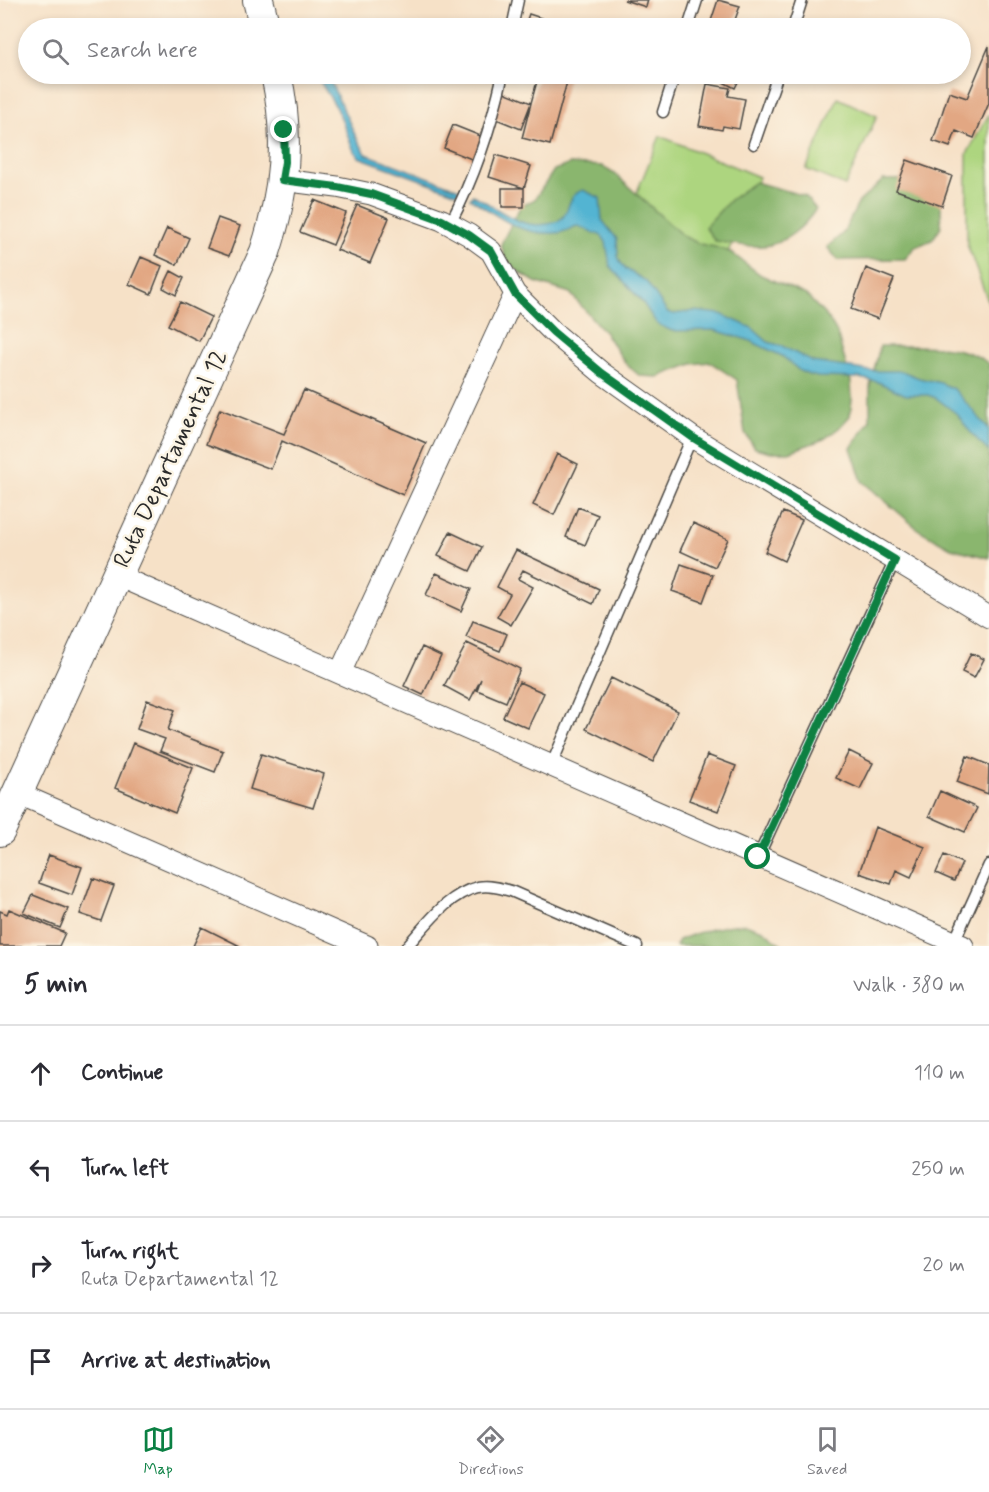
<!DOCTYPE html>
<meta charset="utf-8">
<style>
body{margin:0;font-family:Mynerve,sans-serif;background:#f2f2f3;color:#2b2b33}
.stop{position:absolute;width:18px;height:18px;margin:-14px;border:4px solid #0b8043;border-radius:50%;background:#fff}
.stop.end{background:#0b8043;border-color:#fff;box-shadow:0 2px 6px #0008}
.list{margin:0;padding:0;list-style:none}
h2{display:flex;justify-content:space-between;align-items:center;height:78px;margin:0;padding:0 24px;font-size:26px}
h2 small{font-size:20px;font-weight:400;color:#7c7c81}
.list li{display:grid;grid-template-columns:39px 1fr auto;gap:18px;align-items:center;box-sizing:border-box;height:96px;padding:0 24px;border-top:2px solid #e1e1e2}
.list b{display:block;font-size:22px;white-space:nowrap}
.list p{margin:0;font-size:20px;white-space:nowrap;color:#7c7c81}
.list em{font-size:20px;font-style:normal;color:#7c7c81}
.icon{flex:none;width:33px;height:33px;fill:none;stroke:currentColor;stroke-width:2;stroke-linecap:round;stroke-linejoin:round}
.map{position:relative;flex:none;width:989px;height:946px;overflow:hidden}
.search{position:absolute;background:#fff;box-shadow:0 3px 9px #0003;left:18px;right:18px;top:18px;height:66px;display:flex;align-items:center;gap:15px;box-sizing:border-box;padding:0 21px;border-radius:33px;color:#7c7c81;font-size:22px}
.sheet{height:462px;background:#fff}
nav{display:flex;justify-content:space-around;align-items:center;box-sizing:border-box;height:84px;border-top:2px solid #e1e1e2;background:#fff;font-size:16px;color:#7c7c81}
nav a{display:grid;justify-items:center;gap:3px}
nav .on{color:#0b8043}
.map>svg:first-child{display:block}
.green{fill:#add57f;stroke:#6c8055;stroke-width:1.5}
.forest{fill:#8ab66e;stroke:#5a704c;stroke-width:1.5}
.water{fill:#53b4d2;stroke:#3f707e;stroke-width:1.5}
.building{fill:#e2a783}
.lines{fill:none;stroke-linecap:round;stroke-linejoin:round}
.service-casing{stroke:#494642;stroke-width:13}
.minor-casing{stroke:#494642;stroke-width:23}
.secondary-casing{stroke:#494642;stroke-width:32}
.service{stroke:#fff;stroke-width:10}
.minor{stroke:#fff;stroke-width:21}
.secondary{stroke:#fff;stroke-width:30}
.route{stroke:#0b8043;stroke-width:8}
.labels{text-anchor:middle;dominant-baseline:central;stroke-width:5;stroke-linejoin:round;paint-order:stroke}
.street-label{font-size:24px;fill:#2b2b2b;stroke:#fcf5e5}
</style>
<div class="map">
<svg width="989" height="946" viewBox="0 0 989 946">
<rect width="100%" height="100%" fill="#fcf5e5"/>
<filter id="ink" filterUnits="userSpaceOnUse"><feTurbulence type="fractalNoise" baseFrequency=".0167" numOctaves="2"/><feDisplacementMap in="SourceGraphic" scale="12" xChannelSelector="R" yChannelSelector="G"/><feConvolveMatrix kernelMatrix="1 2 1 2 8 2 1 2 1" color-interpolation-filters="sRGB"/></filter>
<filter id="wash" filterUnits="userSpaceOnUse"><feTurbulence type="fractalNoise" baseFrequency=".008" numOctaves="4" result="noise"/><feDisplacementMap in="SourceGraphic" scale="24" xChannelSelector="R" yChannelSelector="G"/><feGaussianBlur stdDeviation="1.35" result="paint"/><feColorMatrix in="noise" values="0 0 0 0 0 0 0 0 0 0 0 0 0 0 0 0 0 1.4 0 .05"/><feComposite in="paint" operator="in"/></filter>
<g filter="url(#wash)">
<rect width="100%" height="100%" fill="#f6e1c7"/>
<path class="green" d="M838,98l39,18 -32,70 -39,-17z
M989,114v190l-22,-60v-90z
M660,136l99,41 -35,85 -99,-41z"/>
<path class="forest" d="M570,164l32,2 14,9 67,61 17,8 15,3 15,5 31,23 45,20 22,23 9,15 14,49 1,17 -2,17 -11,12 -15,11 -35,13h-18l-16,-4 -10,-15 -8,-53 -27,-18 -18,2 -34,13 -18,-1 -14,-12 -21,-31 -35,-40 -35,-11 -16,-10 -13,-11 -5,-17 19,-37 15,-8 19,-29z
M932,179l9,15v33l-9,13 -17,7 -10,12 -67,1 -11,-13 16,-14 16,-31 24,-22z
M755,182l50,14 11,13c-11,17 -32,36 -53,37 -15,2 -33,-3 -48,-5l-10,-14 25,-27z
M880,346c34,1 82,-5 109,18v194l-38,-10 -32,-18 -57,-49 -11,-33 19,-28v-34z
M745,924l18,6 21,16h-108l3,-6c21,-9 43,-15 66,-16z"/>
<path class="water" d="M315,74h12l29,63 10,17 93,35 -2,4 -98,-36 -5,-6 -17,-43z
M583,190l17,8 2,22 15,19 1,17 3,7 5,6 20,12 21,31 7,2 20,-3 27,3 31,14 16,14 14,4 31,16 57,9h32l17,7 22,5 13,6 35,40v23l-18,-19 -14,-19 -21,-16 -8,-3h-22l-28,-13 -19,-4 -41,-1 -9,-2 -9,-4 -18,-15 -34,-16 -34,-10 -42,1 -15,-7 -14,-21 -33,-37 -4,-24 -4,-6 -24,-10c-7,1 -13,7 -22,7 -36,3 -57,-16 -86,-35l3,-3c14,7 34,22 49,27 10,4 32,4 40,-4 9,-9 4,-22 21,-28z"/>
<g id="blocks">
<path class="building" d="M624,0h24l-2,7z
M718,0l22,6 -8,22 -23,-1z
M529,14l42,14h-47z
M989,46v57l-15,35 -18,-7 -6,16 -17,-6 16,-49 18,6z
M539,74h13l16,4 -18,67 -28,-7 9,-35 -10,26 -32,-13 10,-26 32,13z
M727,74h15l-7,14 -12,-6z
M707,84l23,4 -2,8 17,3 -6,30 -16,-3 -1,4 -23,-4z
M453,125l30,12 -9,23 -30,-12z
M496,155l35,11 -7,22 -35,-11z
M907,160l45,16 -10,30 -46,-16z
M502,188h22v19h-22z
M314,200l32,13 -13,32 -33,-13z
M357,205l32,13 -19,45 -33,-13z
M218,218l22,8 -11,30 -22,-8z
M167,228l22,10 -12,27 -22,-10z
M141,257l21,9 -11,28 -22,-10z
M866,268l28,11 -16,40 -27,-10z
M171,271l13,7 -8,17 -13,-7z
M180,302l31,15 -12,24 -31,-16z
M304,390l122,53 -23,52 -121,-54 -11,28 -65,-25 14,-35 64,25z
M557,454l21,10 -24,51 -21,-10z
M578,507l20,8 -13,30 -19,-8z
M783,512l19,8 -18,41 -19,-9z
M693,523l35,16 -13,28 -35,-16z
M450,532l32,15 -12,24 -32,-15z
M516,550l83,39 -6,15 -70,-34 -5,9 15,8 -22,38 -14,-8 13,-23 -13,-7z
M681,564l32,11 -10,27 -31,-11z
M436,573l35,16 -10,22 -35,-16z
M473,621l34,13 -7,17 -34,-14z
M467,643l53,26 -14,33 -29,-12 4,-11 -11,21 -26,-14z
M422,647l19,9 -18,39 -19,-9z
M971,653l13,6 -10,19 -12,-6z
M611,678l67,33 -25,51 -67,-33z
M519,682l25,11 -16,35 -25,-11z
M147,700l28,10 -7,20 55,21 -8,21 -55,-21 5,-12 -28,-10z
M133,743l60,25 -18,45 -60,-25z
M849,751l24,12 -13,26 -24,-11z
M261,754l63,20 -11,34 -63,-19z
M707,755l29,11 -18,45 -29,-11z
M967,756l22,9 -1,29 -31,-12z
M940,791l37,17 -12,24 -36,-16z
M875,827l50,20 -14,30 -15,-7 -5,14 -32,-11z
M49,855l33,12 -10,28 -33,-12z
M944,855l18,8 -8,18 -18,-8z
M93,878l21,8 -13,35 -21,-7z
M33,895l35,14 -8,19 -36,-15z
M9,909l56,24 -6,13h-59v-35l7,3z
M202,927l38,19h-47z"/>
</g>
</g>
<g filter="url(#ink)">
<use href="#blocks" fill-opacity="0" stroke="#494642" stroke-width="1.5"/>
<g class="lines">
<g class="service-casing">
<path id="service" d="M512,28l6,-28
M688,28l9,-28
M793,28l9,-28
M663,112l12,-38
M754,144l24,-70
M450,224c24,-46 42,-100 53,-150
M551,766l141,-329
M758,857l137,-297
M954,942l35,-77
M407,946c20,-22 41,-52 71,-59 11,-2 22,1 33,4l126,55"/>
</g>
<g class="minor-casing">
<path id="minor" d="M282,180l55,7 34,7 71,26 27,15 22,16 24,43 38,38 49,41 90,64 297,180
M118,576l845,370
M340,673l175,-379
M17,793l350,153"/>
</g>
<g class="secondary-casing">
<path id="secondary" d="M258,0l7,28
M0,831l265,-579c20,-61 25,-115 11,-178"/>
</g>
<use href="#service" class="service"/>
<use href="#minor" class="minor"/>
<use href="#secondary" class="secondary"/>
</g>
</g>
<g class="lines" filter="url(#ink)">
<path class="route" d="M284,130l1,32 -3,18 55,7 34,7 71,26 27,15 22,16 24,43 38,38 49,41 90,64 203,123 -137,297"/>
</g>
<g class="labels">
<g class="street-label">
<text transform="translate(171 459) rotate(-65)">Ruta Departamental 12</text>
</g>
</g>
</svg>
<div class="stop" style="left:758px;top:857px"></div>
<div class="stop end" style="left:284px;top:130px"></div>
<div class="search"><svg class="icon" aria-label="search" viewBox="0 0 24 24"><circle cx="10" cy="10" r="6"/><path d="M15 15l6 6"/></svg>Search here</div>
</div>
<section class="sheet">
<h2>5 min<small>Walk · 380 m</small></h2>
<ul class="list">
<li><svg class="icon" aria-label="ahead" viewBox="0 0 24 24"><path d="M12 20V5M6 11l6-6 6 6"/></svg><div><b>Continue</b></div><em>110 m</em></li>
<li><svg class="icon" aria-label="left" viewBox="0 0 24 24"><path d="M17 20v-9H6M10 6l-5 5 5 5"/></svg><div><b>Turn left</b></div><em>250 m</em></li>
<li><svg class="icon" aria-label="right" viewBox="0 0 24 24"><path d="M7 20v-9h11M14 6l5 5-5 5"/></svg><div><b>Turn right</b><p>Ruta Departamental 12</p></div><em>20 m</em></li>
<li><svg class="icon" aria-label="arrive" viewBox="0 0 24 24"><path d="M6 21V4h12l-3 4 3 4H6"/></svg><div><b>Arrive at destination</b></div></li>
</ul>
</section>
<nav>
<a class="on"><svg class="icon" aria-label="map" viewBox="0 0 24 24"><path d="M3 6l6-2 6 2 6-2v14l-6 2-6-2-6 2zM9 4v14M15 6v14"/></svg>Map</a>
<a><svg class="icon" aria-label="directions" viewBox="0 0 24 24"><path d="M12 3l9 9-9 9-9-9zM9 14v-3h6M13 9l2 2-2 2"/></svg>Directions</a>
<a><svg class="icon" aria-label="saved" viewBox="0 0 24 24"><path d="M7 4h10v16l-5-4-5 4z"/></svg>Saved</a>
</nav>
